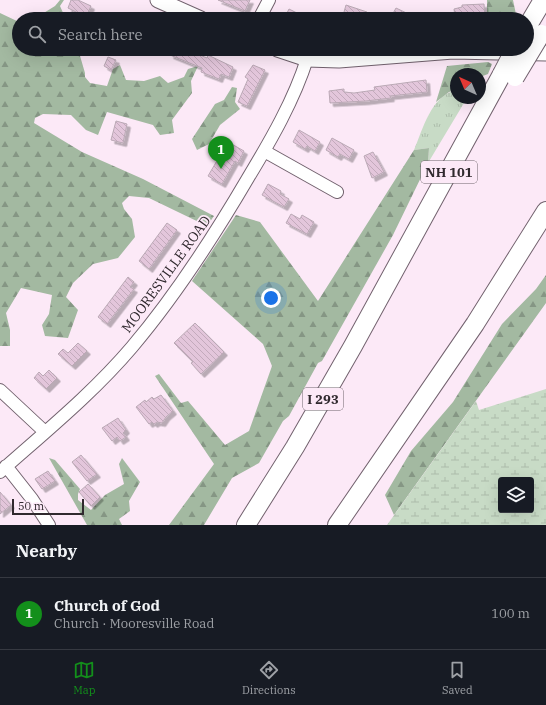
<!DOCTYPE html>
<meta charset="utf-8">
<style>
body{margin:0;font-family:"IBM Plex Serif",serif;background:#20242c;color:#f1f3f6}
.controls{position:absolute;right:12px;bottom:12px;display:grid;overflow:hidden;border-radius:4px;box-shadow:0 4px 16px #0002}
.controls button{width:36px;height:36px;display:grid;place-items:center;padding:0;border:0;border-bottom:1px solid #363941;background:#171b24;color:#f1f3f6;font:20px sans-serif}
.compass{position:absolute;left:450px;top:68px;width:36px;height:36px;border-radius:50%;background:#171b24;box-shadow:0 4px 16px #0002;rotate:316deg}
.scale{position:absolute;left:12px;bottom:10px;width:72px;box-sizing:border-box;padding-left:4px;border:2px solid #30292e;border-top:0;font-size:11px;line-height:14px;white-space:nowrap;color:#30292e;-webkit-text-stroke:3px #fce9f7;paint-order:stroke}
.you{position:absolute;left:271px;top:298px;width:14px;height:14px;margin:-10px;border:3px solid #fff;border-radius:50%;background:#1a73e8;box-shadow:0 0 0 6px #1a73e833}
.badge{display:grid;place-items:center;width:26px;height:26px;border-radius:50%;background:#138f1b;color:#fff;font-size:13px;font-weight:700}
.pin{position:absolute;translate:-50% -33px;filter:drop-shadow(0 1px 2px #0008)}
.pin::after{content:'';position:absolute;top:21px;width:14px;height:12px;background:inherit;clip-path:polygon(0 0,100% 0,50% 100%)}
.list{margin:0;padding:0;list-style:none}
h2{display:flex;justify-content:space-between;align-items:center;height:52px;margin:0;padding:0 16px;font-size:17px}
h2 small{font-size:13px;font-weight:400;color:#9ea1a6}
.list li{display:grid;grid-template-columns:26px 1fr auto;gap:12px;align-items:center;box-sizing:border-box;height:72px;padding:0 16px;border-top:1px solid #363941}
.list b{display:block;font-size:15px;white-space:nowrap}
.list p{margin:0;font-size:13px;white-space:nowrap;color:#9ea1a6}
.list em{font-size:13px;font-style:normal;color:#9ea1a6}
.icon{flex:none;width:22px;height:22px;fill:none;stroke:currentColor;stroke-width:2;stroke-linecap:round;stroke-linejoin:round}
.map{position:relative;flex:none;width:546px;height:525px;overflow:hidden}
.search{position:absolute;background:#171b24;box-shadow:0 4px 16px #0002;left:12px;right:12px;top:12px;height:44px;display:flex;align-items:center;gap:10px;box-sizing:border-box;padding:0 14px;border-radius:22px;color:#9ea1a6;font-size:15px}
.sheet{height:124px;background:#171b24}
nav{display:flex;justify-content:space-around;align-items:center;box-sizing:border-box;height:56px;border-top:1px solid #363941;background:#171b24;font-size:11px;color:#9ea1a6}
nav a{display:grid;justify-items:center;gap:2px}
nav .on{color:#138f1b}
.map>svg:first-child{display:block}
.grass{fill:url(#grass-tufts)}
.forest{fill:url(#forest-firs)}
.wetland{fill:url(#wetland-marsh);fill-rule:evenodd}
.building{fill:url(#building-back-hatch);stroke:#baa9b5;filter:url(#shadow)}
.lines{fill:none;stroke-linecap:round;stroke-linejoin:round}
.minor-casing{stroke:#72626e;stroke-width:14}
.major-casing{stroke:#72626e;stroke-width:17}
.highway-casing{stroke:#72626e;stroke-width:20}
.minor{stroke:#fff;stroke-width:12}
.major{stroke:#fff;stroke-width:15}
.highway{stroke:#fff;stroke-width:18}
.highway-bridge-casing{stroke:#72626e;stroke-width:20;stroke-linecap:butt}
.highway-bridge{stroke:#fff;stroke-width:18}
.labels{text-anchor:middle;dominant-baseline:central;stroke-width:3.5;stroke-linejoin:round;paint-order:stroke}
.shield{fill:#fce9f7;stroke:#6d636a;stroke-width:1}
.shield-label{font-size:13px;font-weight:bold;fill:#30292e}
.street-label{font-size:14px;fill:#30292e;stroke:#fce9f7}
</style>
<div class="map">
<svg width="546" height="525" viewBox="0 0 546 525">
<defs>
<pattern id="grass-tufts" width="24" height="20" patternUnits="userSpaceOnUse"><rect width="24" height="20" fill="#c8dbc6"/><path d="M3 7l-1-3M5 7V3M7 7l1-3M15 17l-1-3M17 17v-4M19 17l1-3" fill="none" stroke="#acbcaa"/></pattern>
<pattern id="forest-firs" width="22" height="20" patternUnits="userSpaceOnUse"><rect width="22" height="20" fill="#a3b9a1"/><path d="M5 1l3.5 6h-7zM16 11l3.5 6h-7z" fill="#859684"/></pattern>
<pattern id="wetland-marsh" width="20" height="14" patternUnits="userSpaceOnUse"><rect width="20" height="14" fill="#c8dbc6"/><path d="M1 5h8M5 5V1M11 12h8M15 12V8" fill="none" stroke="#acbcaa"/></pattern>
<pattern id="building-back-hatch" width="6" height="6" patternUnits="userSpaceOnUse"><rect width="6" height="6" fill="#e3c6db"/><path d="M-1 5l2 2M0 0l6 6M5-1l2 2" fill="none" stroke="#c3aabc"/></pattern>
<filter id="shadow"><feDropShadow dx="3.5" dy="3.5" stdDeviation="0" flood-color="#0004"/></filter>
</defs>
<rect width="100%" height="100%" fill="#fce9f7"/>
<path class="grass" d="M456,90v8h11l-39,65 1,-15 -15,2c9,-21 17,-54 42,-60z"/>
<path class="forest" d="M60,0h4l-4,6 4,9 -4,4h-26l21,-13z
M487,0h26l4,19h-30z
M0,13l19,9v27h59l7,24v4l5,6 17,3 6,-17 7,-4 6,15 18,1 16,-5 8,7 16,-6 4,-8 10,-3 -7,15 1,12 -20,27 2,13 -14,2 -7,-10 -46,-13 -9,23 -12,-5 -15,-15 -28,-1 -8,4 -1,5 48,29 61,27 71,37 -7,10 -58,-28 -20,-2 -7,7 2,6 8,10 3,18 -17,21 -25,6 -20,19 -7,14 12,13 -10,28 -23,-2 -3,-11 7,-11 3,-19 -31,-7 -15,25 4,17v16h-10z
M488,62l4,2 -4,10 -8,3v-3h-24v16l-7,2 -13,10 11,-36z
M232,87l5,1 -2,14 5,7 -20,16 -11,19 -12,6 -5,-11 23,-35 9,-4z
M429,148l-1,15 -35,72 -71,126 -4,2 -29,53 -6,5 -24,42 -27,15 -28,47h-35l45,-61 -59,-88 4,-2 22,29 7,-2 37,44 24,-14 23,-65 -9,-22 -71,-63 44,-66 24,7 58,79 96,-151z
M546,275v28l-152,212 -9,-20 26,-44 42,-49 49,-78 34,-35z
M49,458l6,2 25,29 -2,5v6l13,10 14,-15 19,-11 -5,-20 3,-6 18,24 -11,19 1,10 -11,8 3,6h-35z"/>
<path class="wetland" d="M546,389v136h-159l89,-124 3,9zM501,480h30v30h-30z"/>
<path class="building" d="M71,0h7l13,6 -5,11 -18,-9z
M218,0h32l-5,11z
M484,4l1,15 -30,-2 -1,-8 8,-2v-2z
M346,5l21,7 -3,7h-22z
M396,8l23,11h-29z
M289,9l20,10h-25z
M173,49h13l21,9 1,-3 25,12 -4,10 -8,-3 -2,5 -18,-7 1,-4 -32,-13z
M108,57l8,3 -5,10 -7,-4z
M253,65l12,5 -18,36 -9,-4 10,-23 -3,-2z
M426,80l1,12 -37,4 1,2 -25,3 -36,2 -1,-12 15,-2v3l10,1 21,-3 -1,-3z
M116,121l11,3 -4,19 -12,-3z
M299,130l21,12 -5,9 -8,-5 -2,3 -12,-7z
M332,138l22,12 -5,9 -9,-5 -2,3 -12,-7z
M228,142l16,9 -6,12 -3,-2 -13,23 -14,-8z
M373,152l11,20 -12,6 -8,-22z
M268,184l13,7 -1,3 9,5 -5,8 -22,-12z
M291,214l9,5 2,-4 12,7 -7,12 -21,-11z
M167,223l10,7 -28,39 -10,-8z
M128,277l6,5 -4,5 4,2 -27,35 -9,-7z
M195,323l29,29 -23,22 -10,-11 2,-1 -19,-19z
M78,343l9,8 -15,15 -14,-12 5,-5 5,4z
M49,370l8,8 -11,11 -12,-11 5,-6 4,4z
M161,395l12,16 -7,6 -4,6 -5,-1 -3,2 -2,-2 -3,2 -13,-17 9,-7 1,2 6,-5 2,2z
M118,418l8,12 -3,3 3,4 -6,4 -3,-4 -5,4 -10,-13z
M81,455l16,19 -10,7 -15,-19z
M48,471l7,10 -13,8 -7,-10z
M88,484l12,13 -9,9 -12,-14z
M0,492l11,13 -11,9z"/>
<g class="lines">
<g class="minor-casing">
<path id="minor" d="M259,19l10,-19
M264,151l73,41
M0,390l45,42
M6,466l26,33 17,26
M0,472c45,-40 93,-79 132,-125 44,-52 82,-111 116,-169 23,-38 46,-78 59,-119"/>
</g>
<g class="major-casing">
<path id="major" d="M158,0l43,19
M277,49l30,10 32,1 114,-9 93,2"/>
</g>
<g class="highway-casing">
<path id="highway" d="M527,27l16,-27
M246,525l49,-78 58,-101 149,-272
M337,525l138,-201 71,-113"/>
</g>
<use href="#minor" class="minor"/>
<use href="#major" class="major"/>
<use href="#highway" class="highway"/>
<g class="highway-bridge-casing">
<path id="highway-bridge" d="M502,74l13,-25
M515,77l26,-43"/>
</g>
<use href="#highway-bridge" class="highway-bridge"/>
</g>
<g class="labels">
<g class="shield">
<rect x="421" y="161" width="56" height="22" rx="3"/>
<rect x="303" y="388" width="40" height="22" rx="3"/>
</g>
<g class="shield-label">
<text x="449" y="172">NH 101</text>
<text x="323" y="399">I 293</text>
</g>
<g class="street-label">
<text transform="translate(166 274) rotate(-54)">MOORESVILLE ROAD</text>
</g>
</g>
</svg>
<div class="controls">
<button><svg class="icon" aria-label="layers" viewBox="0 0 24 24"><path d="M12 4l9 5-9 5-9-5zM3 14l9 5 9-5"/></svg></button>
</div>
<svg class="compass" viewBox="-18 -18 36 36"><path d="M0-13l5 13h-10z" fill="#e53935"/><path d="M0 13l5-13h-10z" fill="#9ea1a6"/></svg>
<div class="scale">50 m</div>
<div class="you"></div>
<div class="pin badge" style="left:221px;top:169px">1</div>
<div class="search"><svg class="icon" aria-label="search" viewBox="0 0 24 24"><circle cx="10" cy="10" r="6"/><path d="M15 15l6 6"/></svg>Search here</div>
</div>
<section class="sheet">
<h2>Nearby<small></small></h2>
<ul class="list">
<li><span class="badge">1</span><div><b>Church of God</b><p>Church · Mooresville Road</p></div><em>100 m</em></li>
</ul>
</section>
<nav>
<a class="on"><svg class="icon" aria-label="map" viewBox="0 0 24 24"><path d="M3 6l6-2 6 2 6-2v14l-6 2-6-2-6 2zM9 4v14M15 6v14"/></svg>Map</a>
<a><svg class="icon" aria-label="directions" viewBox="0 0 24 24"><path d="M12 3l9 9-9 9-9-9zM9 14v-3h6M13 9l2 2-2 2"/></svg>Directions</a>
<a><svg class="icon" aria-label="saved" viewBox="0 0 24 24"><path d="M7 4h10v16l-5-4-5 4z"/></svg>Saved</a>
</nav>
